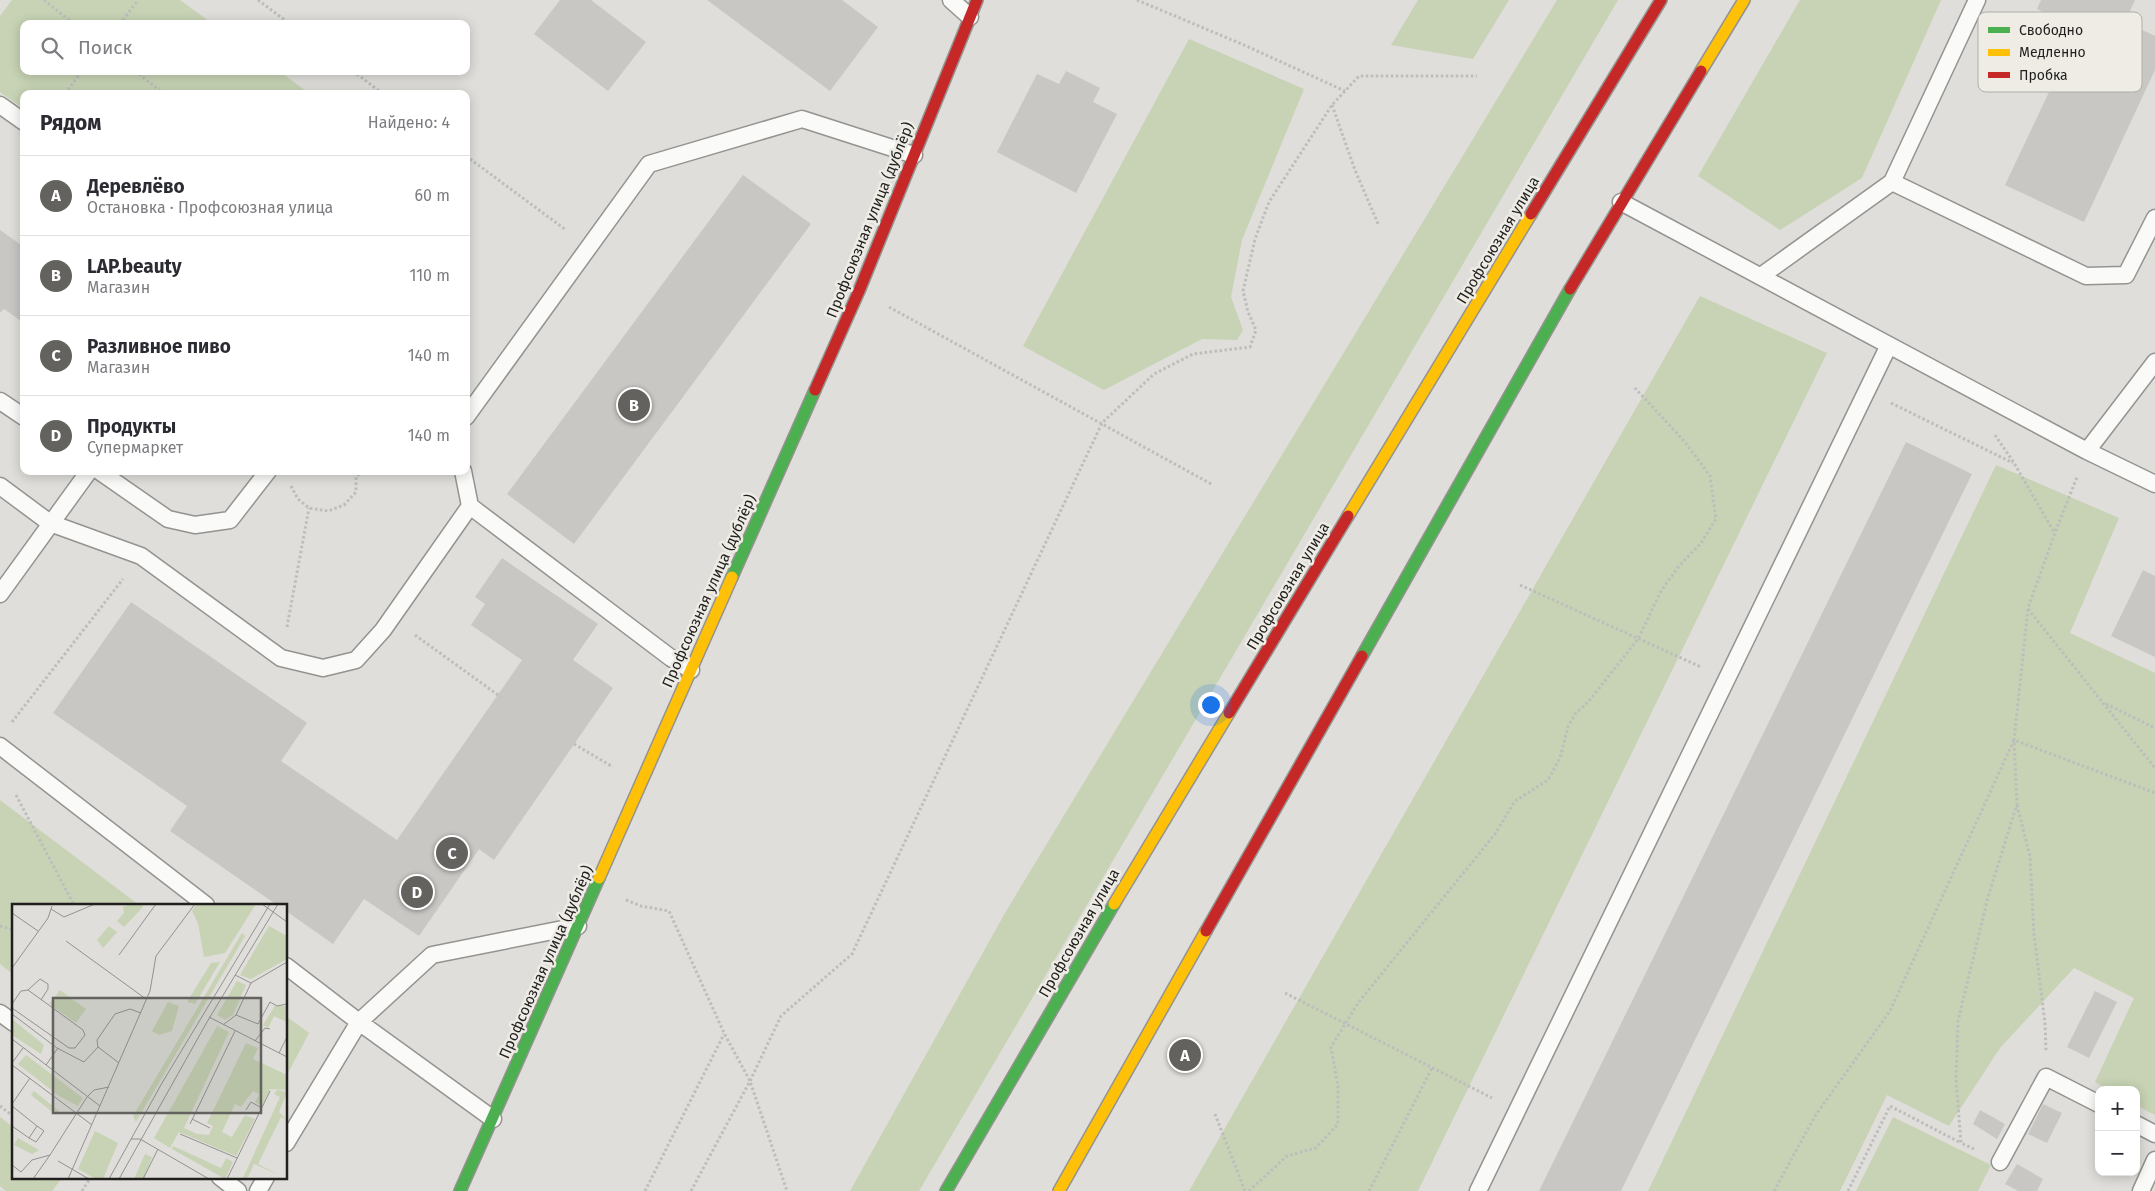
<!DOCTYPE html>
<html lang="ru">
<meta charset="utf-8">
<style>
body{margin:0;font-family:"Fira Sans",sans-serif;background:#f2f2f3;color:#2b2b33}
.controls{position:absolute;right:15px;bottom:15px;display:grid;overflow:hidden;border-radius:10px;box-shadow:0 2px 12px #0003}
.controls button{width:45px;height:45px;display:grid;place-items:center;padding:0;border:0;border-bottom:1px solid #e1e1e2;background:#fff;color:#2b2b33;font:25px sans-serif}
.you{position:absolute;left:1210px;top:704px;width:18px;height:18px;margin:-12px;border:4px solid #fff;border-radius:50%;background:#1a73e8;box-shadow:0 0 0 8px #1a73e833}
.badge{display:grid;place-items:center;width:32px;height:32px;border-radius:50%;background:#63625f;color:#fff;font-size:16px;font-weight:700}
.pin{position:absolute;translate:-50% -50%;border:2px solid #fff;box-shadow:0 1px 5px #0006}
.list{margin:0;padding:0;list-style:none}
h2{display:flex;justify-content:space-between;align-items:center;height:65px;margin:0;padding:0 20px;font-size:21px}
h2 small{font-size:16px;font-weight:400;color:#7c7c81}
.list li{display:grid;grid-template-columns:32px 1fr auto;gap:15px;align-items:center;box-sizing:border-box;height:80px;padding:0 20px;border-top:1px solid #e1e1e2}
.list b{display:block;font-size:19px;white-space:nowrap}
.list p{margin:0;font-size:16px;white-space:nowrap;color:#7c7c81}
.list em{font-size:16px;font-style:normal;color:#7c7c81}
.icon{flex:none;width:28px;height:28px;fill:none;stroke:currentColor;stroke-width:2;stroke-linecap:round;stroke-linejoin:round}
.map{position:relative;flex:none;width:2155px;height:1191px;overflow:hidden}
.search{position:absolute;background:#fff;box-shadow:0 2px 12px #0003;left:20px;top:20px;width:450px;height:55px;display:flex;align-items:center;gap:12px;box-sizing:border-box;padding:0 18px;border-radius:10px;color:#7c7c81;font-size:19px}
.panel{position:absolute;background:#fff;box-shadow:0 2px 12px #0003;left:20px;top:90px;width:450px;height:385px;border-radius:10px}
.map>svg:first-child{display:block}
.green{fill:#c7d3b4}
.building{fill:#c8c7c4}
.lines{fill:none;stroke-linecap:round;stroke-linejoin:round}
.lane-casing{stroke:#949390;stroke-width:19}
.fast-casing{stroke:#949390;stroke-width:14}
.slow-casing{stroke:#949390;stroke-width:14}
.jam-casing{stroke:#949390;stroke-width:14}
.path{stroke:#bdbdbc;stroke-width:3;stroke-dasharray:2.5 2.5;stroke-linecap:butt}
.lane{stroke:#fafaf9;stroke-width:16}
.fast{stroke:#4caf50;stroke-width:11}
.slow{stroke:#ffc107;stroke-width:11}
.jam{stroke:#c62828;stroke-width:11}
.labels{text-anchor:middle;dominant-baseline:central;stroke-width:5;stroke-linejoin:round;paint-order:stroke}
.street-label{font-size:15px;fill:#201f1d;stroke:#eeece5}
.inset-road{fill:none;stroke:#93928e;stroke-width:1}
.view{fill:#63625f;fill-opacity:0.15;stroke:#63625f;stroke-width:2.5}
.inset-edge{fill:none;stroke:#201f1d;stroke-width:2.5}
.key{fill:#eeece5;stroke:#b0aea9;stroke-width:1}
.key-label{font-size:14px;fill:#201f1d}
</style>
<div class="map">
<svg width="2155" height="1191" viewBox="0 0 2155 1191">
<rect width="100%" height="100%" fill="#dfdeda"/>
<path class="green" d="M12,0h168l33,24h-189v47h255l31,23h-286v15l-24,-17v-76z
M1418,0h91l-36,59 -82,-14z
M1557,0h61l-699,1191h-69l155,-278z
M1800,0h141l-79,178 -82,52 -82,-54z
M1189,39l115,50 -62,151 -11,57 12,33 -6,10 -35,-1 -98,51 -81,-44z
M1700,296l127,57 -409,838h-229z
M1996,465l123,53 -49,115 85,40v442l-19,-10v-15h-28l-13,-8 39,-84 -60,-30 -74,80 -51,78 -62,-31 -47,96h-192z
M0,800l139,105h-125v70l-14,-11z
M286,1016l23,17 -23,44z
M0,1117l14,11v49h49l-11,14h-46l-6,-5z
M1893,1117l98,48 -13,26h-122z"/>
<path class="building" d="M560,0h31l55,42 -38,49 -74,-57z
M707,0h135l36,27 -48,64z
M2041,0h94l-10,22 30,14v34l-71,152 -79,-37 74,-156 -42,-20z
M1066,71l34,17 -7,14 24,12 -41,79 -79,-41 40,-78 22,10z
M743,175l68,49 -237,320 -67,-50z
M0,230l24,17v76l-20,-14 -4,4z
M1906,442l66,32 -351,717h-82z
M502,558l96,66 -25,36 40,28 -119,172 -15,-11 -60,87 -55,-37 -31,45 -47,-33v-6h-9l-107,-74 17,-25 -134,-93 78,-111 176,121 -26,38 116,79 125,-180 -51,-35 14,-21 -10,-7z
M2143,570l12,6v81l-44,-21z
M2095,991l22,11 -28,56 -22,-11z
M2043,1104l19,9 -15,30 -19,-9z
M1980,1110l25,14 -8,15 -24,-15z
M2017,1164l26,15 -6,12h-19l-13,-7z"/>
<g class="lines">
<g class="lane-casing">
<path id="lane" d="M951,0l19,17
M0,105l24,17
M1892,182l85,-182
M1621,202l466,249 68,33
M1761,276l131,-94 194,94 40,-1 29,-57
M0,401l24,16
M466,417l183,-253 153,-45 112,36
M2087,451l68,-89
M99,471l69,48 27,6 35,-5 38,-49
M0,486l50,37 91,33 140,102 42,10 33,-8 27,-30 87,-124 -7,-35
M470,506l201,152 20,12
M0,594l89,-123
M0,746l206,159
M286,966l73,56 134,97
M0,1013l14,10
M2136,1124l19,10
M286,1143l73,-121 73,-67 146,-29
M2000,1162l46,-85 53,27
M220,1177l18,14
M258,1191l8,-14
M1478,1191l411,-846
M2141,1191l14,-31"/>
</g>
<g class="fast-casing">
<path id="fast" d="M732,577l83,-187
M1362,656l208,-367
M460,1191l139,-313
M946,1191l168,-287"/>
</g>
<g class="slow-casing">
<path id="slow" d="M1701,71l43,-71
M1348,516l183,-302
M599,878l133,-301
M1114,904l115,-191
M1059,1191l147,-260"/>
</g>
<g class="jam-casing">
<path id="jam" d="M1531,214l130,-214
M1570,289l131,-218
M815,390l44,-99 118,-291
M1229,713l119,-197
M1206,931l156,-275"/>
</g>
<path class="path" d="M44,0l30,24
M258,0l32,24
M1137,0l107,45 101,46
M120,24l18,-24
M135,71l29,23
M353,71l30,23
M65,94l17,-23
M1332,105l23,65 24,56
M466,156l100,74
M889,307l324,178
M1891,403l122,60
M1995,435l19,28 40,69
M357,475l12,-4
M291,486l7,13 11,9 19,3 16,-6 12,-13v-21
M1520,585l181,82
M2028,609l127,159
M287,627l22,-119
M415,635l83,60
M2106,704l49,24
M12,722l111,-143
M574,744l39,23
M16,795l58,110
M2017,805l13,51 4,78 11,89 1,28
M626,900l15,6 28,5 55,122 26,48 37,110
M0,926l14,4
M1285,993l207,105
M0,1106l14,11
M1215,1114l30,77
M1974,1149l-13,-6 -5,-65 2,-57 30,-124 29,-93 -3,-64 14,-132 27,-75 22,-56
M82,1191l9,-14
M645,1191l79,-157
M691,1191l59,-110 31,-65 71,-62 250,-531 52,-49 39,-20 57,-7 6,-17 -8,-18 -5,-21 12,-52 14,-37 63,-97 27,-29h118
M1249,1191l38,-35 29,-8 22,-24v-37l-7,-40 27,-44 137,-169 20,-33 33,-21 12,-22 8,-31 7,-13 14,-13 49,-62 23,-48 18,-25 22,-23 15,-24 -6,-43 -25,-34 -50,-54
M1369,1191l63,-123
M1774,1191l41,-75 75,-105 124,-271 141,53
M1848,1191l42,-85 71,37"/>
<use href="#lane" class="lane"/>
<use href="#fast" class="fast"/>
<use href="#slow" class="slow"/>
<use href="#jam" class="jam"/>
</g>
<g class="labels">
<g class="street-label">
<text transform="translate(870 220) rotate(-68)">Профсоюзная улица (дублёр)</text>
<text transform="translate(1498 240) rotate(-59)">Профсоюзная улица</text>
<text transform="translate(1288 586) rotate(-59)">Профсоюзная улица</text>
<text transform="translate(709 591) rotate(-66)">Профсоюзная улица (дублёр)</text>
<text transform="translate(1079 933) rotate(-60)">Профсоюзная улица</text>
<text transform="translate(546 962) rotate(-66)">Профсоюзная улица (дублёр)</text>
</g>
</g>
<g transform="translate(12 904)">
<rect width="275" height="275" fill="#dfdeda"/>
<path d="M120,0h10l1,3 -19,20 -7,-6 7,-8 -1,-6zM185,0h59l-31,49 -21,4 -6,-34 -6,-12zM97,22l8,6 -14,16 -6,-8zM257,22l18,10v23l-36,20 -11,-4zM230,29l3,3 -109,186 -3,-6zM208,58l-25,42 -8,-2 24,-39zM225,77l9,4 -13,30 -8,5 -8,-5zM48,86l26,19 -10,14 -27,-19zM156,98l11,4 -7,25 -13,4 -7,-4zM263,102h12v16l-13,-6 -6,12 -5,-3zM0,115l32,26 -3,9 -29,-19zM205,122l12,6 -45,96 13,6 12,1 4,-9 -6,-3 39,-80 12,5 -5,11 34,16v15l-17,-1 -8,17 -7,-4 4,-8 -6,-3 -12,16 -6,-3 -13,28 10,5 13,-22 10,4 -19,37 -57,-24 -9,16 -16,-10zM14,151l57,43 -5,8 -19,-10 -41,-32zM265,186l10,2 -8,20 8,8 -6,-3 -23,47 21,11 -25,-11 -6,13 -5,1 37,-81 -6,-3zM22,187l25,20 -3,4 -25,-20zM83,227l23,12 -15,36h-7l-18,-10zM6,234l21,12 -7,4 -18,-9zM161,242l48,22 5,-10 7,4 -8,17 -53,-30zM133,250l7,3 -8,22h-10z" fill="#c7d3b4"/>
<path class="inset-road" d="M250,0l25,18M39,5l13,8 31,-13M0,9l26,18M54,37l80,58M107,51l37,-51M0,64l36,-50 4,-12M223,71l16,8 36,-21M16,86l12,-11 8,5v5l-7,11M0,100l9,-13 7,-1 55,40 2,5 -10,13h-6l-57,-40M0,110l45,34 27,14 14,-15 -1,-7 18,-26 15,-5 11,4M224,111l15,-32M197,113l78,40M211,121l13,-10 22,9 12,-22 7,4 10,-2M0,135l88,67M243,137l10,-13 5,1M86,143l21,16M267,149l8,-16M0,159l11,-15M0,161l80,60M34,161l12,-17M0,200l18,-26M0,202l25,20 -8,12 -17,-12M234,206l5,-8 11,6M180,215l18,9M178,220l45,-93M168,230l57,24M17,234l7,4 8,-11 -7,-5M119,235h9l69,40M46,257l31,18M0,261l9,7 11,-12 18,-5 37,-58 7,-7 15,-3M21,275l17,-24M56,275l82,-188 6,-35 39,-52M97,275l53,-96 108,-179M107,275l88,-157 71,-118M131,275l15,-30M215,275l43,-88"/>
<path class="view" d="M41,94h208v115h-208z"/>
<rect width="275" height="275" class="inset-edge"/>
</g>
<rect x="1978" y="12" width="164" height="80" rx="8" class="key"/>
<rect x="1988" y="27" width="22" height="6" fill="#4caf50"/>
<rect x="1988" y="49" width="22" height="7" fill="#ffc107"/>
<rect x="1988" y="72" width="22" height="6" fill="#c62828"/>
<g class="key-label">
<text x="2019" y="35">Свободно</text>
<text x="2019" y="57">Медленно</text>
<text x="2019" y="80">Пробка</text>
</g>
</svg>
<div class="controls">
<button>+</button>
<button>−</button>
</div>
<div class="you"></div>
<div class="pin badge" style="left:1185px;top:1055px">A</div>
<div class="pin badge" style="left:634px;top:405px">B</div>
<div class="pin badge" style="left:452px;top:853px">C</div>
<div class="pin badge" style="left:417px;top:892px">D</div>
<div class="search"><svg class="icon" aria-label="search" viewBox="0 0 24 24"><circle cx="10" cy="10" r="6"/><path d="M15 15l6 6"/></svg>Поиск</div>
<section class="panel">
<h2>Рядом<small>Найдено: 4</small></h2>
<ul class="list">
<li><span class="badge">A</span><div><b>Деревлёво</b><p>Остановка · Профсоюзная улица</p></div><em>60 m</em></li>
<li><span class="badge">B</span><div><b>LAP.beauty</b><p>Магазин</p></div><em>110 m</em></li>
<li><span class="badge">C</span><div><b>Разливное пиво</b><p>Магазин</p></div><em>140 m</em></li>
<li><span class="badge">D</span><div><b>Продукты</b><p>Супермаркет</p></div><em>140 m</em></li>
</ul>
</section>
</div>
